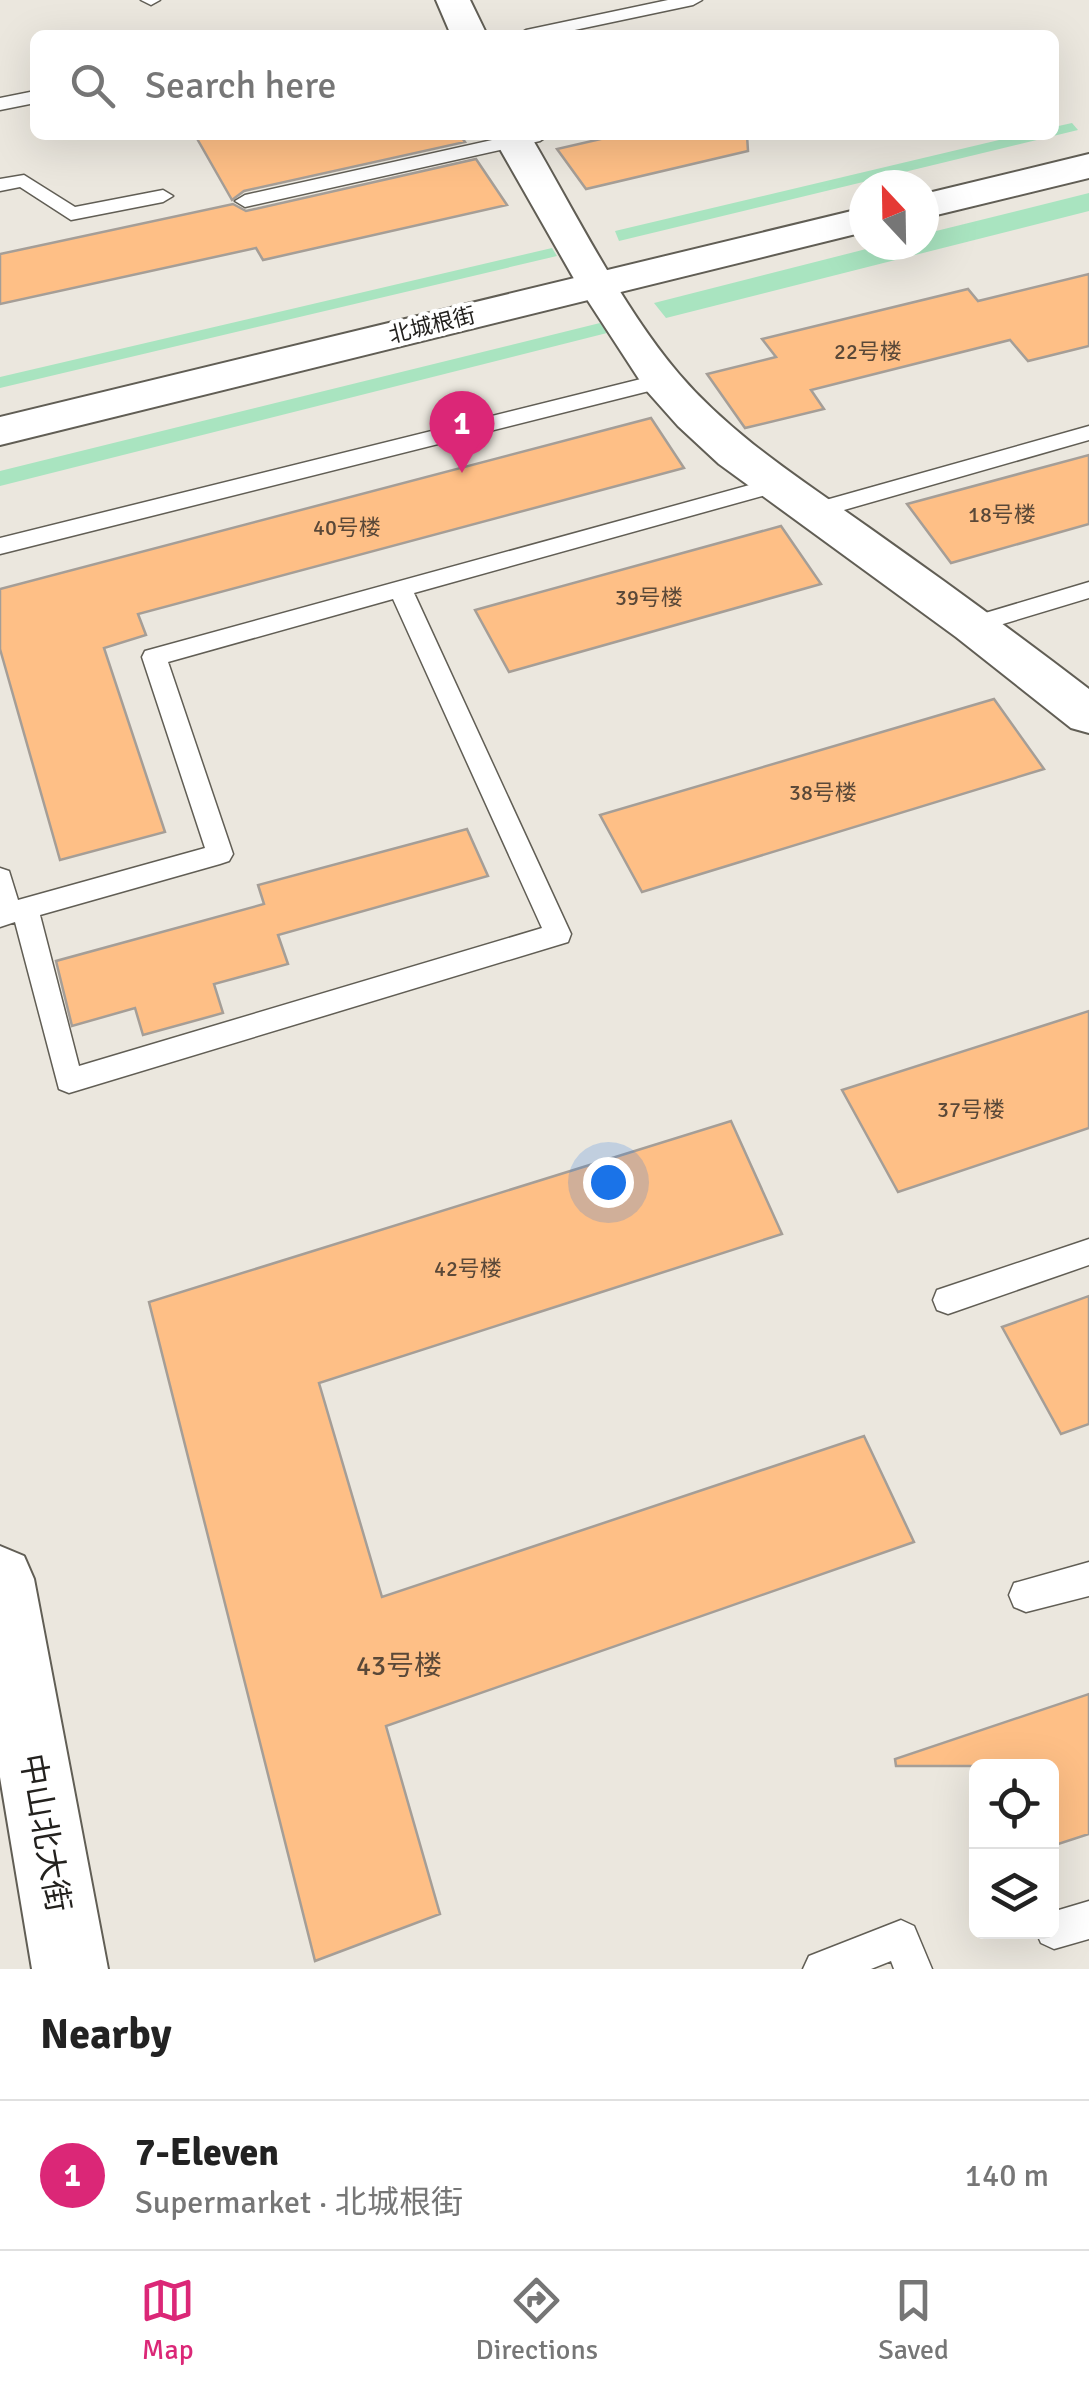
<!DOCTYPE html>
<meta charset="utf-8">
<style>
body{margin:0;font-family:Signika,"Noto Sans SC",sans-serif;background:#f6f6f6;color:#222}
.controls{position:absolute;right:30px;bottom:30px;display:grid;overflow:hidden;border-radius:15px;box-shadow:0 10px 40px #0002}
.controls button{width:90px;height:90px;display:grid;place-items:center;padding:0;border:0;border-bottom:2px solid #e0e0e0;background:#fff;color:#222;font:50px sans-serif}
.compass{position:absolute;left:849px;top:170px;width:90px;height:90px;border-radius:50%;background:#fff;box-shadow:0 10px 40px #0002;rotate:338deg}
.you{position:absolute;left:608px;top:1182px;width:35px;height:35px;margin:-25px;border:8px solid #fff;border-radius:50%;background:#1a73e8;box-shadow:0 0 0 15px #1a73e833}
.badge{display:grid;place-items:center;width:65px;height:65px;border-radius:50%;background:#db2777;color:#fff;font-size:32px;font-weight:700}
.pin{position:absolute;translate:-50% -82px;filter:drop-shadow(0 2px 5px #0008)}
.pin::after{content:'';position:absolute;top:52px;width:35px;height:30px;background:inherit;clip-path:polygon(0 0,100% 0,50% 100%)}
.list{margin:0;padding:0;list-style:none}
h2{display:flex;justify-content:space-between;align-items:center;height:130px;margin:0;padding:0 40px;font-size:42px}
h2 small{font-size:32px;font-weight:400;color:#767676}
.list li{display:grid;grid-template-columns:65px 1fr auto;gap:30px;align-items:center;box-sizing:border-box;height:150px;padding:0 40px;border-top:2px solid #e0e0e0}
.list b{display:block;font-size:38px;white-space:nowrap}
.list p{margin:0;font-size:32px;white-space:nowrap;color:#767676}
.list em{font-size:32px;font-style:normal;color:#767676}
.icon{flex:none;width:55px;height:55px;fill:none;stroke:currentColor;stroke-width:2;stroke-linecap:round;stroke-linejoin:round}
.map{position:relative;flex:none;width:1089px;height:1969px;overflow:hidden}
.search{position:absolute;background:#fff;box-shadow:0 10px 40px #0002;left:30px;right:30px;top:30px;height:110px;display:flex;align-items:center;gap:25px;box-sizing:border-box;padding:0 35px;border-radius:15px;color:#767676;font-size:38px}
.sheet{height:280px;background:#fff}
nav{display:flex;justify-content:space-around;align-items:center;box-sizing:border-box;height:140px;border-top:2px solid #e0e0e0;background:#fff;font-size:28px;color:#767676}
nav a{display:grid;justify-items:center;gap:5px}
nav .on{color:#db2777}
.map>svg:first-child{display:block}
.green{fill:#a9e4c0}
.building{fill:#febf86;stroke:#a59e97;stroke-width:2.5}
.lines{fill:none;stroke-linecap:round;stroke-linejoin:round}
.service-casing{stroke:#615e55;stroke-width:3}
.minor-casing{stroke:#615e55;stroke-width:4}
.tertiary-casing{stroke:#615e55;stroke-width:4}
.service{fill:#fff;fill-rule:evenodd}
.minor{fill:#fff;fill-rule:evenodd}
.tertiary{fill:#fff;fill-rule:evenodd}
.labels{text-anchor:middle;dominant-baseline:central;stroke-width:8;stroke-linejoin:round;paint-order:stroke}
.far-street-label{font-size:22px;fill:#23211e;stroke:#fff}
.number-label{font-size:22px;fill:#5a4838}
.near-number-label{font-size:28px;fill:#5a4838}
.near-street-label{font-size:32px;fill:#23211e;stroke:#fff}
</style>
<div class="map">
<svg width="1089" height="1969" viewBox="0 0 1089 1969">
<rect width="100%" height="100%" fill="#ebe7de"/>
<path class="green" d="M1072,123l6,7 -459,111 -4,-10 405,-96h34v-8z
M1089,193v18l-423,107 -12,-15 228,-58h42v-11z
M552,248l5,8 -557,132v-11z
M600,323l7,10 -607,153v-15z"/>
<path class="building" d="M195,135h265l5,7 -221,49 -12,9z
M618,135h129l1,16 -162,38 -29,-40z
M476,159l31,46 -244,55 -7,-12 -256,56v-50l233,-50 13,7z
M1089,274v72l-61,15 -18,-21 -199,50 13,19 -79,19 -38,-54 69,-17 -14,-18 206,-50 10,12z
M651,418l33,50 -546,146 8,21 -42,13 61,184 -105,28 -60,-211v-60z
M1089,455v69l-138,39 -44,-59z
M781,526l40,58 -312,88 -34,-62z
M994,699l50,70 -402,123 -42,-77z
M467,829l21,47 -210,59 10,29 -74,20 9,29 -80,22 -8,-27 -63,18 -16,-65 208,-57 -6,-19z
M1089,1011v117l-191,64 -56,-102z
M731,1121l51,113 -463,149 63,214 482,-161 50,106 -528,184 54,188 -125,47 -166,-659z
M1089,1296v128l-28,10 -59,-107z
M1089,1694v140l-37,12v-80h-156l-1,-7z"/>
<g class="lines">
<g class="service-casing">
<path id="service" d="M141,0h19l-9,5z
M668,0h34l-9,5 -142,30h-34l9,-5z
M35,91v12l-35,7v-12z
M515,135h34l-9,6 -295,66 -10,-6 10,-6z
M24,175l51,32 88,-17 10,6 -10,6 -92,18 -51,-33 -20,4v-12z
M661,374l8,2 3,5 -3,5 -669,168v-16z
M1089,426v14l-273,78 -11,-8 3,-5z
M779,477l11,7 -3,5 -373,104 157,341 -3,8 -499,151 -10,-4 -44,-167 -15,5v-59l9,3 9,29 187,-52 -63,-191 3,-6zM393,599l149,329 -463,138 -39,-151 180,-51 9,-3 4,-7 -65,-192z
M1089,582v16l-116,35 -12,-8 4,-6z
M1089,1239v26l-141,49 -11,-4 -4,-10 4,-10z
M1089,1562v34l-63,16 -12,-5 -5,-12 5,-12z
M1089,1901v38l-35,10 -13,-6 -5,-11h16v-20z
M901,1920l13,6 18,43h-38l-3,-8 -20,8h-68l6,-13z"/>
</g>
<g class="minor-casing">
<path id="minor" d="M436,0h34l17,35h-36z
M492,135h38c44,75 93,174 149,239 53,62 123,106 189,153 75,53 148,106 221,162v44l-18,-5 -115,-91 -237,-173 -41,-38 -32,-36 -69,-106z"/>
</g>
<g class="tertiary-casing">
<path id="tertiary" d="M1089,154v24l-165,40v-24z
M864,208v24l-864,213v-28z
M0,1546l24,10 10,23 74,390h-76l-32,-192z"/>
</g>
<use href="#service" class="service"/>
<use href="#minor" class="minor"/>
<use href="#tertiary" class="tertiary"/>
</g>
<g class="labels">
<g class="far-street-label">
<text transform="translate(432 325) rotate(-14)">北城根街</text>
</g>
<g class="number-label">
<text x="868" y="351">22号楼</text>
<text x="1002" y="514">18号楼</text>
<text x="347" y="527">40号楼</text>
<text x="649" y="597">39号楼</text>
<text x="823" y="792">38号楼</text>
<text x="971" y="1109">37号楼</text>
<text x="468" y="1268">42号楼</text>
</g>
<g class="near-number-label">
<text x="399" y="1666">43号楼</text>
</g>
<g class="near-street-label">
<text transform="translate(45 1833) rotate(80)">中山北大街</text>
</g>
</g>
</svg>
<div class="controls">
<button><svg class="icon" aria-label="locate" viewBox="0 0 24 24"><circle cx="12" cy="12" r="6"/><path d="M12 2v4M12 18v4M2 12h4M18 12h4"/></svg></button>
<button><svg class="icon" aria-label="layers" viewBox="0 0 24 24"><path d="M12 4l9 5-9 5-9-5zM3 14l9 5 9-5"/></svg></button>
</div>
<svg class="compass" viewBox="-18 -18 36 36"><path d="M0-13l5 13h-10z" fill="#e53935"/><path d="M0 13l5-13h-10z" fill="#767676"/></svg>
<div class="you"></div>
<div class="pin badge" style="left:462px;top:473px">1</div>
<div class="search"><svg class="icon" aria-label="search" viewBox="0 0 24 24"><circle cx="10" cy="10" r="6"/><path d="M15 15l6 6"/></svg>Search here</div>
</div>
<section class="sheet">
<h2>Nearby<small></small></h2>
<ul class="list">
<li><span class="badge">1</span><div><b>7-Eleven</b><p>Supermarket · 北城根街</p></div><em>140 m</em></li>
</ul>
</section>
<nav>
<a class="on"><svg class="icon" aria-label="map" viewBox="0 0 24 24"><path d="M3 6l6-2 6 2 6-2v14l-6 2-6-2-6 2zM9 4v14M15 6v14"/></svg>Map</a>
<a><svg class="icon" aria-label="directions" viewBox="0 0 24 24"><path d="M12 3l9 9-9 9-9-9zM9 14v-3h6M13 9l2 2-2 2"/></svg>Directions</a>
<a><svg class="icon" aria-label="saved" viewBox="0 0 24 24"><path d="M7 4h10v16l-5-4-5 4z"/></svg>Saved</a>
</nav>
